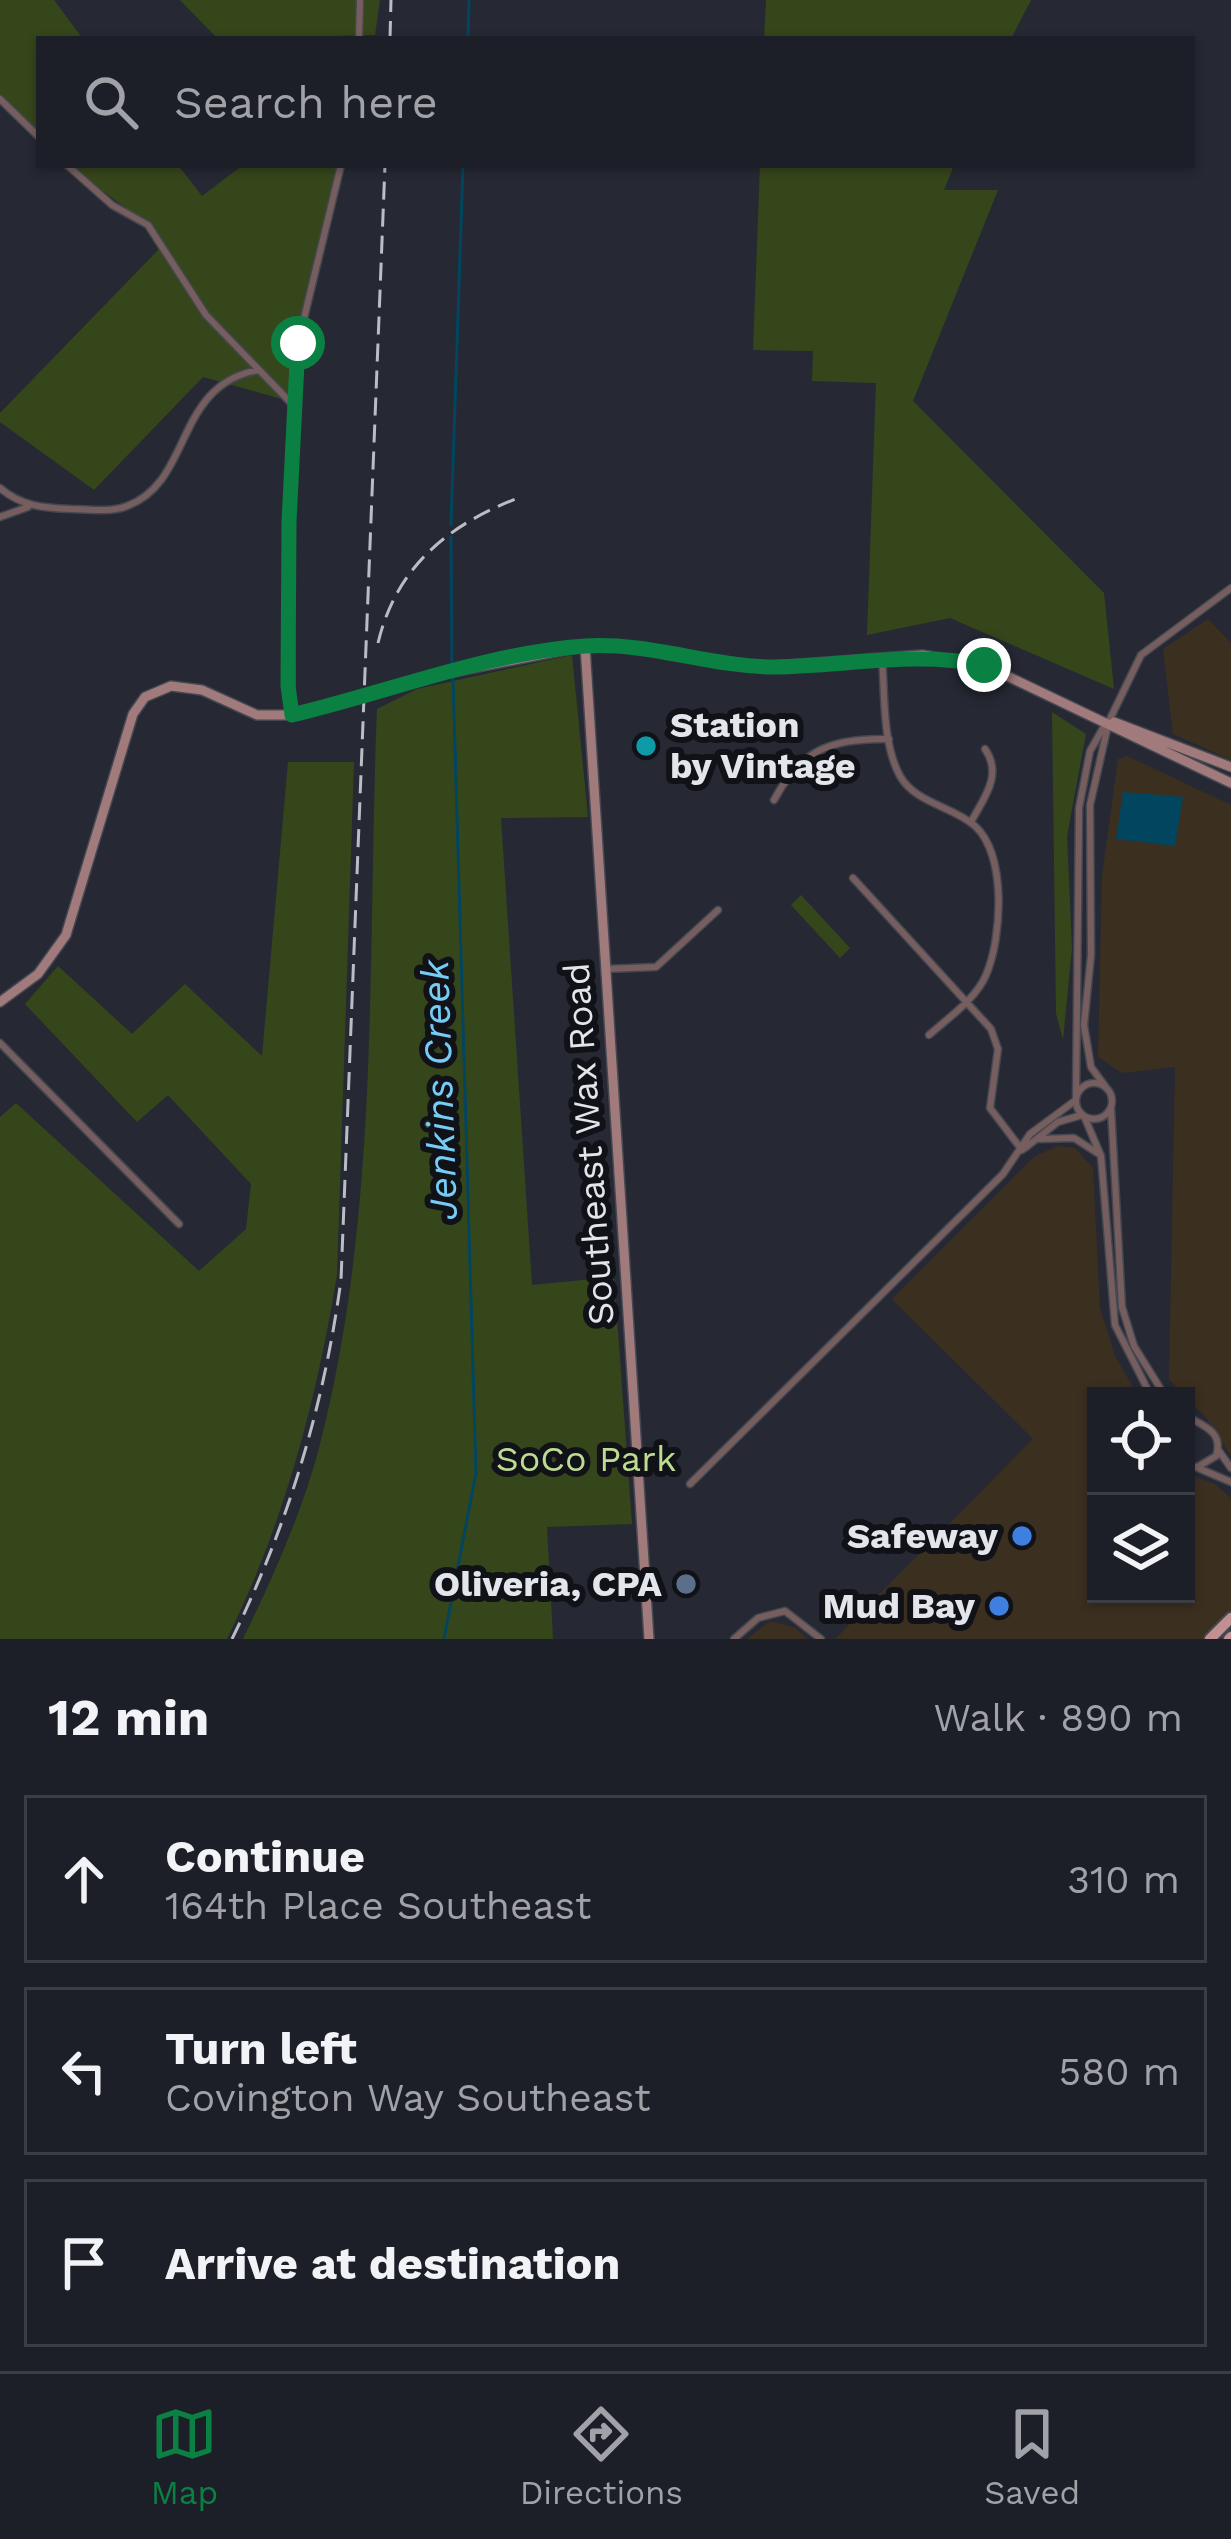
<!DOCTYPE html>
<meta charset="utf-8">
<style>
body{margin:0;font-family:"Work Sans",sans-serif;background:#25272f;color:#f1f3f6}
.controls{position:absolute;right:36px;bottom:36px;display:grid;overflow:hidden;border-radius:0px;box-shadow:0 3px 9px #0004}
.controls button{width:108px;height:108px;display:grid;place-items:center;padding:0;border:0;border-bottom:3px solid #3a3d44;background:#1c1f27;color:#f1f3f6;font:60px sans-serif}
.stop{position:absolute;width:36px;height:36px;margin:-27px;border:9px solid #0b8043;border-radius:50%;background:#fff}
.stop.end{background:#0b8043;border-color:#fff;box-shadow:0 3px 12px #0008}
.list{margin:0;padding:0;list-style:none}
h2{display:flex;justify-content:space-between;align-items:center;height:156px;margin:0;padding:0 48px;font-size:51px}
h2 small{font-size:39px;font-weight:400;color:#a0a2a7}
.list li{display:grid;grid-template-columns:78px 1fr auto;gap:36px;align-items:center;box-sizing:border-box;height:168px;margin:0 24px 24px;padding:0 24px;border:3px solid #3a3d44;border-radius:0px}
.list b{display:block;font-size:45px;white-space:nowrap}
.list p{margin:0;font-size:39px;white-space:nowrap;color:#a0a2a7}
.list em{font-size:39px;font-style:normal;color:#a0a2a7}
.icon{flex:none;width:66px;height:66px;fill:none;stroke:currentColor;stroke-width:2;stroke-linecap:round;stroke-linejoin:round}
.map{position:relative;flex:none;width:1231px;height:1639px;overflow:hidden}
.search{position:absolute;background:#1c1f27;box-shadow:0 3px 9px #0004;left:36px;right:36px;top:36px;height:132px;display:flex;align-items:center;gap:30px;box-sizing:border-box;padding:0 42px;border-radius:0px;color:#a0a2a7;font-size:45px}
.sheet{height:732px;background:#1c1f27}
nav{display:flex;justify-content:space-around;align-items:center;box-sizing:border-box;height:168px;border-top:3px solid #3a3d44;background:#1c1f27;font-size:33px;color:#a0a2a7}
nav a{display:grid;justify-items:center;gap:6px}
nav .on{color:#0b8043}
.map>svg:first-child{display:block}
.commercial{fill:#3b2f20}
.green{fill:#36461b}
.water{fill:#01455e}
.lines{fill:none;stroke-linecap:round;stroke-linejoin:round}
.stream{stroke:#01455e;stroke-width:3}
.street-casing{stroke:#444751;stroke-width:9}
.secondary-casing{stroke:#444751;stroke-width:12}
.primary-casing{stroke:#444751;stroke-width:14}
.street{stroke:#765e5e;stroke-width:6}
.secondary{stroke:#a17a7b;stroke-width:9}
.primary{stroke:#c39091;stroke-width:10}
.rail{stroke:#bbbdc5;stroke-width:3;stroke-dasharray:18 9;stroke-linecap:butt}
.route{stroke:#0b8043;stroke-width:15}
.culture-dot{fill:#0f9aa8;stroke:#111217;stroke-width:4.5}
.shop-dot{fill:#3f7fe0;stroke:#111217;stroke-width:4.5}
.service-dot{fill:#5c6f8a;stroke:#111217;stroke-width:4.5}
.labels{text-anchor:middle;dominant-baseline:central;stroke-width:12;stroke-linejoin:round;paint-order:stroke}
.poi-label{font-size:36px;font-weight:bold;fill:#e3e5ec;stroke:#111217;text-anchor:end}
.street-label{font-size:36px;fill:#e3e5ec;stroke:#111217}
.park-label{font-size:36px;fill:#bddb91;stroke:#111217}
.water-label{font-size:39px;font-style:italic;fill:#75cdf6;stroke:#111217}
</style>
<div class="map">
<svg width="1231" height="1639" viewBox="0 0 1231 1639">
<rect width="100%" height="100%" fill="#262934"/>
<path class="commercial" d="M1208,619l23,24v117l-58,-26 -10,-85z
M1127,756l104,49v651l-24,-37 -38,-40 6,-312 -53,6 -24,-16 4,-181 16,-117z
M1057,1146l18,2 18,20 7,140 15,48 23,40h-42v198h90v-118h7l22,8 16,14v114l-28,27h-368l198,-200 -141,-140 142,-142z
M770,1621l26,7 11,11h-60z"/>
<path class="green" d="M0,0h54l29,39h-44v97l-39,-41z
M180,0h200l-5,35 -157,4z
M766,0h265l-20,39h-247z
M67,165h111l24,31 41,-31h98l-52,236 -86,-24 -109,113 -94,-68v-9l163,-168 -15,-21z
M760,165h194l-10,25h54l-85,211 191,192 10,96 -164,-71 -83,17 9,-252 -64,-2 1,-30 -60,-1z
M572,655l16,162 -87,1 31,467 82,-8 18,247 -85,3 6,112h-310c30,-62 60,-128 77,-195 61,-238 47,-491 57,-735l40,-20z
M1052,712l34,22 -19,102 5,112 -9,92 -7,-27z
M288,762h66l-17,513c-21,128 -53,248 -110,364h-227v-522l16,-14 183,168 47,-42 5,-45 -83,-89 -31,27 -112,-118 33,-38 74,68 53,-50 77,72z
M801,895l49,53 -10,10 -49,-53z"/>
<path class="water" d="M1123,792l60,5 -8,49 -59,-7z"/>
<g class="lines">
<path class="stream" d="M468,39l1,-39
M451,525l12,-360
M451,537l1,132
M444,1639l32,-166 -23,-795"/>
<g class="street-casing">
<path id="street" d="M359,39l1,-39
M0,99l39,38
M67,165l45,40 36,20 58,90 86,89
M0,488c21,18 43,20 71,21 18,0 39,4 56,-3 66,-24 47,-122 132,-136
M0,517l28,-10
M882,658c3,36 0,85 18,118 16,28 53,30 75,50 32,29 27,112 11,149 -10,24 -38,43 -57,60
M292,714l-3,-188 9,-183 43,-178
M774,800c28,-52 59,-62 115,-61
M971,822c13,-24 32,-47 14,-73
M853,878l138,151 7,20 -8,59 32,42
M605,969l51,-2 62,-57
M0,1043l179,181
M1076 1101a18 18 0 1 1 36 0a18 18 0 1 1-36 0Z
M1105,1086l-14,-19 -7,-42 7,-70 -1,-150 19,-84 32,-66 90,-67
M1076,1098l3,-290 11,-57 16,-28
M1111,1108l11,199 12,39 31,50
M1084,1116l17,40 14,169 36,71
M1040,1139l34,-1 25,16
M1025,1148l33,-26 24,-7
M1186,1416c18,10 38,16 30,40l-17,10
M1219,1451l12,17
M1186,1463l45,19
M690,1484l313,-310 27,-40 46,-34
M734,1639l24,-21 27,-7 36,28"/>
</g>
<g class="secondary-casing">
<path id="secondary" d="M585,646l64,993
M1114,722l117,45
M0,1002l38,-28 28,-39 67,-221 12,-17 26,-11 31,4 55,25h35l155,-42 138,-27 45,1 132,20 160,-12 62,10 247,118"/>
</g>
<g class="primary-casing">
<path id="primary" d="M1210,1639l21,-21
M1229,1639l2,-2"/>
</g>
<use href="#street" class="street"/>
<use href="#secondary" class="secondary"/>
<use href="#primary" class="primary"/>
<path class="rail" d="M390,39l1,-39
M378,643c18,-76 70,-118 140,-145
M232,1639c56,-114 92,-233 109,-359l44,-1115"/>
</g>
<g class="lines">
<path class="route" d="M298,343l-9,179 -1,164 4,29c97,-23 194,-62 293,-69 65,-4 126,21 190,21 72,-1 138,-16 209,-2"/>
</g>
<circle class="culture-dot" cx="646" cy="746" r="12"/>
<g class="shop-dot">
<circle cx="1022" cy="1536" r="12"/>
<circle cx="999" cy="1606" r="12"/>
</g>
<circle class="service-dot" cx="686" cy="1584" r="12"/>
<g class="labels">
<g class="poi-label">
<text x="670" y="725" text-anchor="start">Station<tspan x="670" dy="41">by Vintage</tspan></text>
<text x="998" y="1536">Safeway</text>
<text x="662" y="1584">Oliveria, CPA</text>
<text x="975" y="1606">Mud Bay</text>
</g>
<g class="street-label">
<text transform="translate(589 1144) rotate(-94)">Southeast Wax Road</text>
</g>
<g class="park-label">
<text x="586" y="1459">SoCo Park</text>
</g>
<g class="water-label">
<text transform="translate(439 1090) rotate(-92)">Jenkins Creek</text>
</g>
</g>
</svg>
<div class="controls">
<button><svg class="icon" aria-label="locate" viewBox="0 0 24 24"><circle cx="12" cy="12" r="6"/><path d="M12 2v4M12 18v4M2 12h4M18 12h4"/></svg></button>
<button><svg class="icon" aria-label="layers" viewBox="0 0 24 24"><path d="M12 4l9 5-9 5-9-5zM3 14l9 5 9-5"/></svg></button>
</div>
<div class="stop" style="left:298px;top:343px"></div>
<div class="stop end" style="left:984px;top:665px"></div>
<div class="search"><svg class="icon" aria-label="search" viewBox="0 0 24 24"><circle cx="10" cy="10" r="6"/><path d="M15 15l6 6"/></svg>Search here</div>
</div>
<section class="sheet">
<h2>12 min<small>Walk · 890 m</small></h2>
<ul class="list">
<li><svg class="icon" aria-label="ahead" viewBox="0 0 24 24"><path d="M12 20V5M6 11l6-6 6 6"/></svg><div><b>Continue</b><p>164th Place Southeast</p></div><em>310 m</em></li>
<li><svg class="icon" aria-label="left" viewBox="0 0 24 24"><path d="M17 20v-9H6M10 6l-5 5 5 5"/></svg><div><b>Turn left</b><p>Covington Way Southeast</p></div><em>580 m</em></li>
<li><svg class="icon" aria-label="arrive" viewBox="0 0 24 24"><path d="M6 21V4h12l-3 4 3 4H6"/></svg><div><b>Arrive at destination</b></div></li>
</ul>
</section>
<nav>
<a class="on"><svg class="icon" aria-label="map" viewBox="0 0 24 24"><path d="M3 6l6-2 6 2 6-2v14l-6 2-6-2-6 2zM9 4v14M15 6v14"/></svg>Map</a>
<a><svg class="icon" aria-label="directions" viewBox="0 0 24 24"><path d="M12 3l9 9-9 9-9-9zM9 14v-3h6M13 9l2 2-2 2"/></svg>Directions</a>
<a><svg class="icon" aria-label="saved" viewBox="0 0 24 24"><path d="M7 4h10v16l-5-4-5 4z"/></svg>Saved</a>
</nav>
